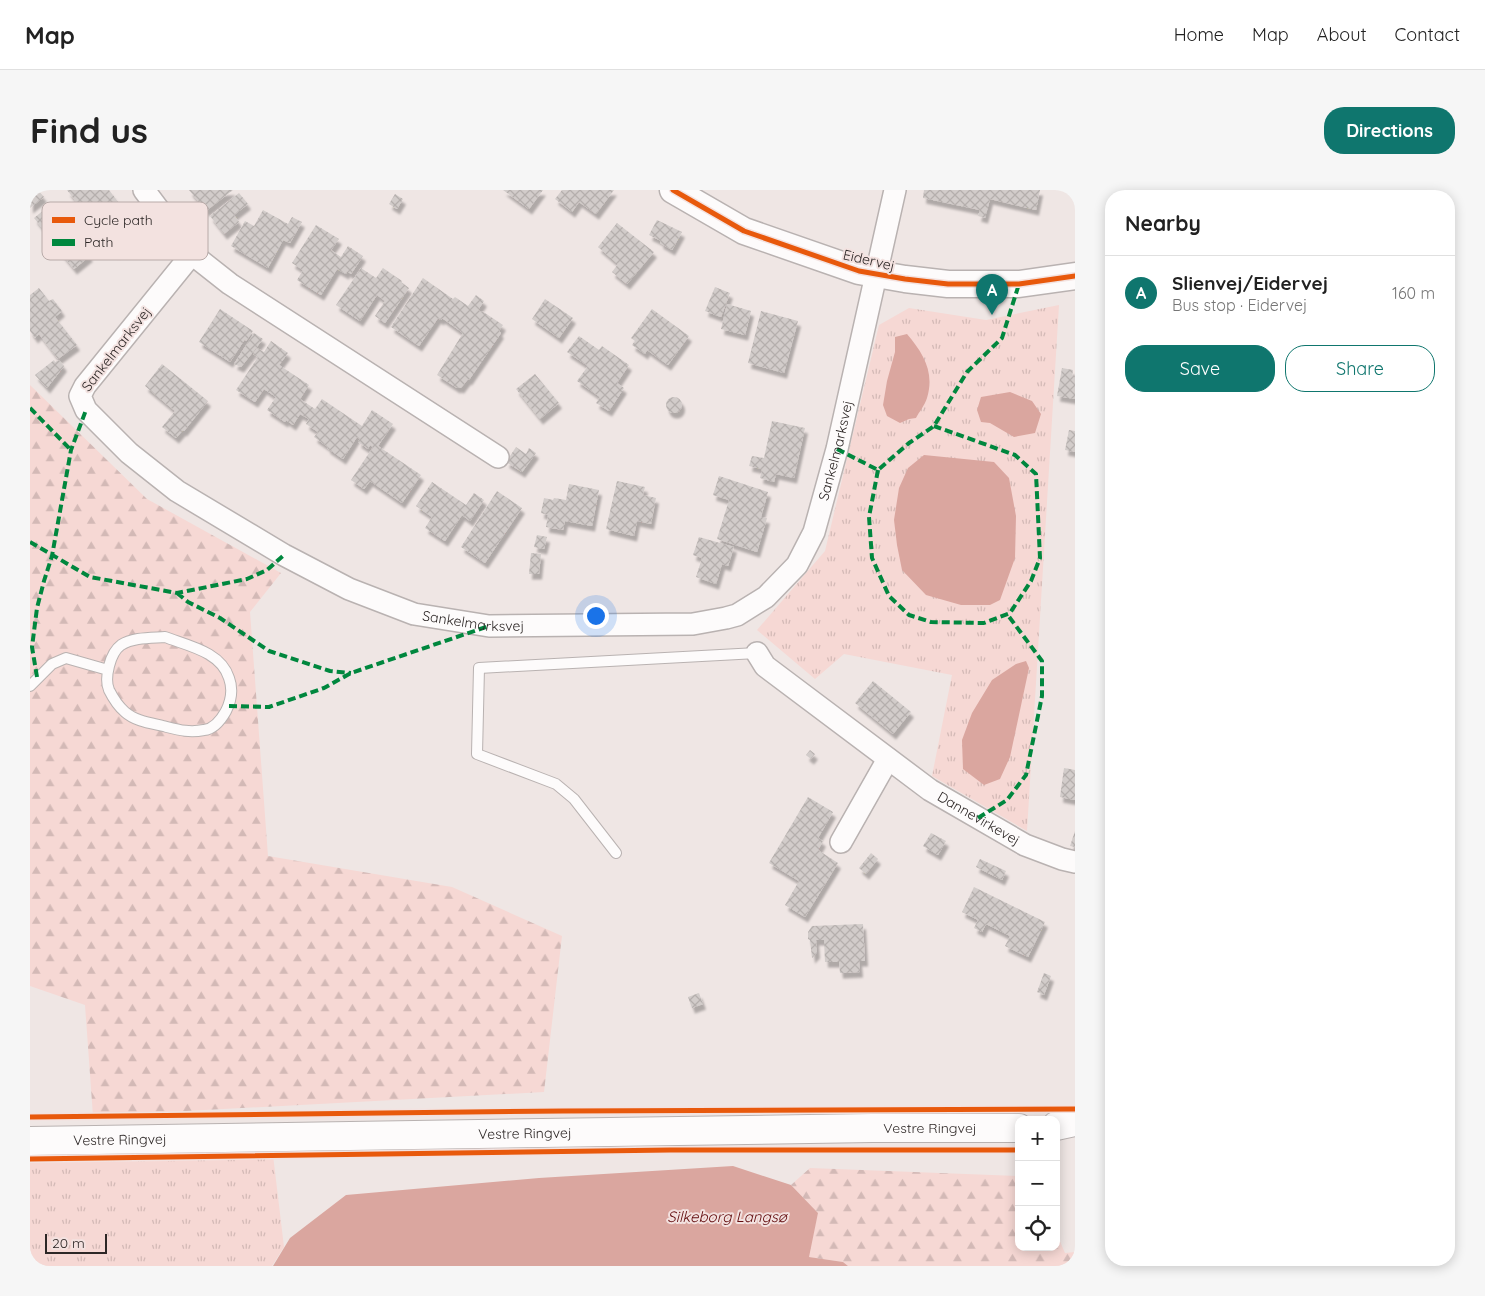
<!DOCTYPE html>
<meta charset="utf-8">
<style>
body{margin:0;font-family:Quicksand,sans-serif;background:#f6f6f6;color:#222}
.controls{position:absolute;right:15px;bottom:15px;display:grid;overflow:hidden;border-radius:10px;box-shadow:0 2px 12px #0003}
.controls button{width:45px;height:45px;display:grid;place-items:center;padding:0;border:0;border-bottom:1px solid #e0e0e0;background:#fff;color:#222;font:25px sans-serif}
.scale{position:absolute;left:15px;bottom:12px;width:62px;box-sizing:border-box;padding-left:5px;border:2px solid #2d2726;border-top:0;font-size:14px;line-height:18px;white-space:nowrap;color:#2d2726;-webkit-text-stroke:4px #f3e2e0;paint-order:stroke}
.you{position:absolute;left:565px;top:425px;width:18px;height:18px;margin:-12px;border:4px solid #fff;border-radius:50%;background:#1a73e8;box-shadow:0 0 0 8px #1a73e833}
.badge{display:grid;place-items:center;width:32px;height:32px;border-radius:50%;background:#0f766e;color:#fff;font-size:16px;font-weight:700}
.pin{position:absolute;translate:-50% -41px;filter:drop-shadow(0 1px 2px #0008)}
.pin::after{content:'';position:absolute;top:26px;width:18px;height:15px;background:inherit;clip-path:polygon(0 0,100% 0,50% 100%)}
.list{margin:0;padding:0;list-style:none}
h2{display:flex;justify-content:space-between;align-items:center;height:65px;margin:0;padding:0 20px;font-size:21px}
h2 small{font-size:16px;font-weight:400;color:#767676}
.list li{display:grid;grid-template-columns:32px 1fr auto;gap:15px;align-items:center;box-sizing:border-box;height:75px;padding:0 20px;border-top:1px solid #e0e0e0}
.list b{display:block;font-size:19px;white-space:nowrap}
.list p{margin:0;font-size:16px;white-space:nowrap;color:#767676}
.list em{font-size:16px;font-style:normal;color:#767676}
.actions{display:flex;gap:10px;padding:15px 20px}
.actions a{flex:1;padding:11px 0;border:1px solid #0f766e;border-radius:20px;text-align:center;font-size:18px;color:#0f766e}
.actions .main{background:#0f766e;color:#fff}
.icon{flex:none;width:28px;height:28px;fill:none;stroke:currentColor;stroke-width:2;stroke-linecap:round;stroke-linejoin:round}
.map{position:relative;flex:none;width:1045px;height:1076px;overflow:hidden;border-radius:20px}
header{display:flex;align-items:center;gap:30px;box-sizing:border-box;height:70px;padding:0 25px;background:#fff;border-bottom:1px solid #e0e0e0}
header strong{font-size:24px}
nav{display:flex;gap:28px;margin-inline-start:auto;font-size:18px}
.intro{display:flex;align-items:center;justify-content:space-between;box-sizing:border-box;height:120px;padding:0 30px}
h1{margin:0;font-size:35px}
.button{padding:12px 22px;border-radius:20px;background:#0f766e;color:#fff;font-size:18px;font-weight:700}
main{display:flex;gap:30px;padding:0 30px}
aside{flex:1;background:#fff;border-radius:20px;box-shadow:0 2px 12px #0003}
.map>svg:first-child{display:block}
.grass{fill:url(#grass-tufts)}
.forest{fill:url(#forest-firs)}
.water{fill:#daa69f}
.building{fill:url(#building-cross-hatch);filter:url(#shadow)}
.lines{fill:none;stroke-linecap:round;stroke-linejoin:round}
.service-casing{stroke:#b9b2b1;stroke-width:12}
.minor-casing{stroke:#b9b2b1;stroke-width:24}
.tertiary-casing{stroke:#b9b2b1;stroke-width:29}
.secondary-casing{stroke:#b9b2b1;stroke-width:30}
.service{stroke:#fdfbfb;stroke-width:10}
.minor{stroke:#fdfbfb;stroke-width:21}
.tertiary{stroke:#fdfbfb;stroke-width:26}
.secondary{stroke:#fdfbfb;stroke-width:28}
.quiet{stroke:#00873e;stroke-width:4;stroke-dasharray:8 4;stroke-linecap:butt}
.cycleway-casing{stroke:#f3e2e0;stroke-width:8}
.cycleway{stroke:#e8590c;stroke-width:5}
.labels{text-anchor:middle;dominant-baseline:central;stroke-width:4;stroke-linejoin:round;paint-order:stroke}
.street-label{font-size:14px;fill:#2d2726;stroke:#f3e2e0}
.water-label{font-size:15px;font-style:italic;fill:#620b0d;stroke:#f3e2e0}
.key{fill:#f3e2e0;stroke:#b8aaa8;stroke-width:1}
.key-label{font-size:14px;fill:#2d2726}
</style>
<header>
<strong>Map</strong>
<nav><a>Home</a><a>Map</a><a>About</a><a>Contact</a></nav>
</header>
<div class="intro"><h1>Find us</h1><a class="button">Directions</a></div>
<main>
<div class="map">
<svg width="1045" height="1076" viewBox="0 0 1045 1076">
<defs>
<pattern id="grass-tufts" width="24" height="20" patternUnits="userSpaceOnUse" patternTransform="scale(1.25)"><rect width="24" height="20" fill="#f6d8d4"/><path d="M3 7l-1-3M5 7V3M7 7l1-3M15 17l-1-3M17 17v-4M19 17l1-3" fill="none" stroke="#d3b9b6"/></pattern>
<pattern id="forest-firs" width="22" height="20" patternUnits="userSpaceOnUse" patternTransform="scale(1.25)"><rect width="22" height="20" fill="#f6d8d4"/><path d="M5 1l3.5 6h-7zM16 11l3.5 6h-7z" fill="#d3b9b6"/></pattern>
<pattern id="building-cross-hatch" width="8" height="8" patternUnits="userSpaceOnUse" patternTransform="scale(1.25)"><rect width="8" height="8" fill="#d2ccca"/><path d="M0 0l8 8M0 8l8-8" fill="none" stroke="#b5afad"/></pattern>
<filter id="shadow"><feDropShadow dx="3" dy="5.5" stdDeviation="1" flood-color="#0004"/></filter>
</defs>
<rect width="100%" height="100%" fill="#efe6e4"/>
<path class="grass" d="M1029,115l-32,526 -95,-55 20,-101 -108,-21 -29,25 -58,-49 68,-79 54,-226 30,-17 77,12z
M243,965l11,92 -12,19h-242v-106z"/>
<path class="forest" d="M0,195l117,114 134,74 -31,39 18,244 184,31 110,49 -18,156 -451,24 -8,-111 -55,-19z
M780,978l209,8v71h37v-15l9,21 10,-1v14h-227l-5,-4 -35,-5 10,-44 -27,-28z"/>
<path class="water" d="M877,144c16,19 28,38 20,64 -2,7 -8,14 -11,20l-7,1 -9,4 -13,-7 -4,-11 4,-24 8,-29v-15z
M980,202l22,9 9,13 -6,19 -21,4 -24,-14 -9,-1 -4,-12 4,-13z
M894,265l70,7 15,16 7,38 -1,42 -15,42 -10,5h-29l-35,-10 -24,-25 -5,-25 -3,-25 5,-32 9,-20z
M996,471l3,7 -19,89 -10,22 -16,6 -21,-16 -1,-29 10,-27 20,-33 24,-16z
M703,976l58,19 27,28 -9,44 34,5 5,4h-575l17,-28 56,-43 193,-17z"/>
<path class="building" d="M6,0h2l6,7 -14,11v-14z
M37,0h42l33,43 -26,20z
M159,0h44l-27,21z
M473,0h40l-14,19z
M532,0h52l-18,24 -17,-12 -7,10 -17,-13z
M894,0h116l-4,20 -46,-11 -5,19 -7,-2 2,-6 -57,-12z
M209,3l9,11 -14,11 5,7 -15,12 -14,-18z
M365,4l8,5 -6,10 -8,-5z
M20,15l12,16 -16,12 -12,-15z
M233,20l25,14 4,-7 10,5 -12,21 -7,-3 -15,28 -37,-22 14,-25 9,5z
M627,30l25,12 -10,18 -12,-7 1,-2 -12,-6z
M587,33l37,29 -27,32 -15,-12 6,-8 -20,-17z
M286,35l23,14 -8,11 10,7 7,-11 15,10 -12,18 -4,-3 -1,3 -9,-5 -16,26 -24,-15 6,-10 -11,-7z
M47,51l13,15 -16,13 -13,-16z
M331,78l15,10 7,-10 19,13 -1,1 8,6 -24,35 -10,-7 10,-15 -8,-6 -17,26 -24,-16z
M393,88l30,21 2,-2 13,9 8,-11 8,6 -6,9 3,2 1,-1 21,14 -4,6 2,2 -32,47 -1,-1 -7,9 -3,-1 -1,1 -20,-13 26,-42 -21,-15 -1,2 -3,-2 -19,28 -28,-19z
M685,97l15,6 -9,24 -16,-6z
M9,98l10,13 4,-2 9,12 -7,6 22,28 -19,14 -19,-25 -4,4 -5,-7v-36z
M515,109l28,19 -14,20 -27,-19z
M697,114l24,7 -6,24 -24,-6z
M190,119l33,22 -7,10 -1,-2 -15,23 -31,-20z
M622,119l37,27 -21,29 -21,-15 -2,4 -13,-9 3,-4 -4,-3z
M731,121l37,10 -14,52 -36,-10z
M224,143l9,6 -22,28 -7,-3z
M549,146l20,14 3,-4 27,19 -12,18 7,5 -15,23 -13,-8 4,-6 -23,-16 11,-15 -21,-14z
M241,151l17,12 -9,12 30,20 -9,14 15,10 7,-10 40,27 10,-16 21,14 -15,22 43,29 -19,28 -32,-22 -6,8 -13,-9 22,-33 -3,-2 -2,4 -10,-7 2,-3 -3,-2 -14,22 -16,-11 1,-1 -14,-10 4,-5 -12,-8 3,-5 -9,-5 -7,11 -7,-5 -1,2 -18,-12 9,-13 -12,-8 -9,13 -19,-12 22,-33 -5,-3 4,-6 7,4z
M24,170l1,2 4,-2 5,6 -17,22 -12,-13z
M132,174l46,37 -24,30 -1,-1 -7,8 -14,-11 13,-16 -30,-25z
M1032,178l11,2 -1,7 3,1v21l-18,-3z
M505,184l24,29 -19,16 -24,-30z
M636 215a8 8 0 1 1 16 0a8 8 0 1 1-16 0Z
M742,231l33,7 -11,50 -18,-4 -2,8 -14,-4 2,-9 -13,-3 3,-10 12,2z
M1039,240l6,1v21l-10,-2z
M486,257l10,7 3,-6 7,5 -14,19 -16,-10z
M689,286l49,16 -7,25 6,1 -10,34 -40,-13 12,-39 -16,-5z
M587,291l28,6 -2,8 13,3 -5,26 -14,-3 -3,15 -28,-7z
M402,292l34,23 8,-12 10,7 -14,21 -8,-6 -17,26 -20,-13 7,-11 -16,-11z
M539,294l30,6 -7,36 -27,-5 -2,9 -17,-3 2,-12 -7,-2 3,-15 9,2 1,-2 12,2z
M467,301l25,17 -37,55 -24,-16z
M507,345l10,2 -3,12 -10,-2z
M669,347l35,10 -6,19 -6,-2 -6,20 -20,-7 6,-19 -9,-3z
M501,363l10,1 -2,20h-10z
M843,491l38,31 -18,22 -38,-31z
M780,560l5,4 -4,5 -5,-4z
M1034,578l11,2v30l-15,-3z
M778,607l25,15 -15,26 5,3 -5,9 20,13 -33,54 -20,-12 14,-24 -30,-18z
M1045,641v16l-5,-1z
M901,643l15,8 -8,14 -15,-9z
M841,663l7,6 -12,15 -7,-6z
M950,669l26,12 -4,9 -26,-13z
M944,697l71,35 -17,35 -23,-11 5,-10 -24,-12 -4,8 -8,-4 4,-8 -16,-8z
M833,734l2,37h-6l1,11 -20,1 -1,-11h-14l-1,-22h-8l1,13 -5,5 -2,-18 -2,-1v-7l4,-6z
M1014,783l7,3 -7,19 -7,-3z
M669,803l4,11 -11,4 -4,-11z"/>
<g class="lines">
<g class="service-casing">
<path id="service" d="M135,447c24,9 56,15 64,41 4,11 2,23 -3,33 -5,9 -12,18 -22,19 -15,3 -25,0 -41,-4 -13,-3 -28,-5 -38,-14 -7,-6 -12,-14 -16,-22 -5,-12 1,-37 12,-45 12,-8 31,-7 44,-8z
M0,496l22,-22 14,-6 42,12
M586,663l-42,-54 -18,-15 -79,-30 2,-86 278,-15"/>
</g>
<g class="minor-casing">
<g id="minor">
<path d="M114,0l48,64 38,30 268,173"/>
<path id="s1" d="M162,64l-107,132 -5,10 6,14 43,43 48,38 107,64 65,34 65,25 75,12 204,-2 33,-6 11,-3 29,-18 31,-32 17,-33 23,-83 58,-259"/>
<path id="s2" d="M727,463l8,13 165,124 95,55 37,14 13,3"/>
<path d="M811,652l47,-83"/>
</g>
</g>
<g class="tertiary-casing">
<path id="tertiary" d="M643,0l71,41 115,40 46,8 43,5h71l56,-8"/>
</g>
<g class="secondary-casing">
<g id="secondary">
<path d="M1026,936l19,-4"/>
<path id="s3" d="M0,951l842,-13h147"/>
</g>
</g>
<use href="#service" class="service"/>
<use href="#minor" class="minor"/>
<use href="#tertiary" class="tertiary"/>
<use href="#secondary" class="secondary"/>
<path class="quiet" d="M0,218l41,42
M807,259l41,21 31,-27 25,-17 33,-54 35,-34 17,-54
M848,280l-9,47 3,41 17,38 20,19 22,7 53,1 26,-10 21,-32 9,-23 -4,-84 -21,-19 -81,-29
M0,352l60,35 87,16 70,-14 20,-9 17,-15
M147,403l11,9 32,16 49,33 61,20 21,2
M7,487l-5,-30 5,-39 7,-27 8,-25 19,-106 15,-40
M199,516l40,1 55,-19 27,-15 138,-47
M948,628l29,-18 19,-25 16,-79v-35l-35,-47"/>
<g class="cycleway-casing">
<path id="cycleway" d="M643,0l71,41 115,40 46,8 43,5h71l56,-8
M0,927l533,-6 512,-2
M0,969l640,-9h349"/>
</g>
<use href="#cycleway" class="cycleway"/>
</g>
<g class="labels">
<g class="street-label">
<text transform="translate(839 70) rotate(13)">Eidervej</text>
<text transform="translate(86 159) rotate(-52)">Sankelmarksvej</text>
<text stroke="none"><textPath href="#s1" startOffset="1111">Sankelmarksvej</textPath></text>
<text stroke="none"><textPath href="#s1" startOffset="646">Sankelmarksvej</textPath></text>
<text stroke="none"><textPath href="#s2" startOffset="278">Dannevirkevej</textPath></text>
<text stroke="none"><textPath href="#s3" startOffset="900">Vestre Ringvej</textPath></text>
<text stroke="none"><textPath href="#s3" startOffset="495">Vestre Ringvej</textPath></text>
<text stroke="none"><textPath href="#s3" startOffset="90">Vestre Ringvej</textPath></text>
</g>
<g class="water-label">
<text x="697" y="1026">Silkeborg Langsø</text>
</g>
</g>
<rect x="12" y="12" width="166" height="58" rx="8" class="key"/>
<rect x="22" y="27" width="23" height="6" fill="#e8590c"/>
<rect x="22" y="49" width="23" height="7" fill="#00873e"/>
<g class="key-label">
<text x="54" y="35">Cycle path</text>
<text x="54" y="57">Path</text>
</g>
</svg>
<div class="controls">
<button>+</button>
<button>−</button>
<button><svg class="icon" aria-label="locate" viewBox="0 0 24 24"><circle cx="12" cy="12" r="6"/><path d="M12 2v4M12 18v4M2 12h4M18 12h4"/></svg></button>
</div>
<div class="scale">20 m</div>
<div class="you"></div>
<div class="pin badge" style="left:962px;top:125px">A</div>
</div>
<aside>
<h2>Nearby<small></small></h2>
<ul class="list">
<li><span class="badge">A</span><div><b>Slienvej/Eidervej</b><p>Bus stop · Eidervej</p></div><em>160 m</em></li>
</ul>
<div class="actions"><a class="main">Save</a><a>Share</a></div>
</aside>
</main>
